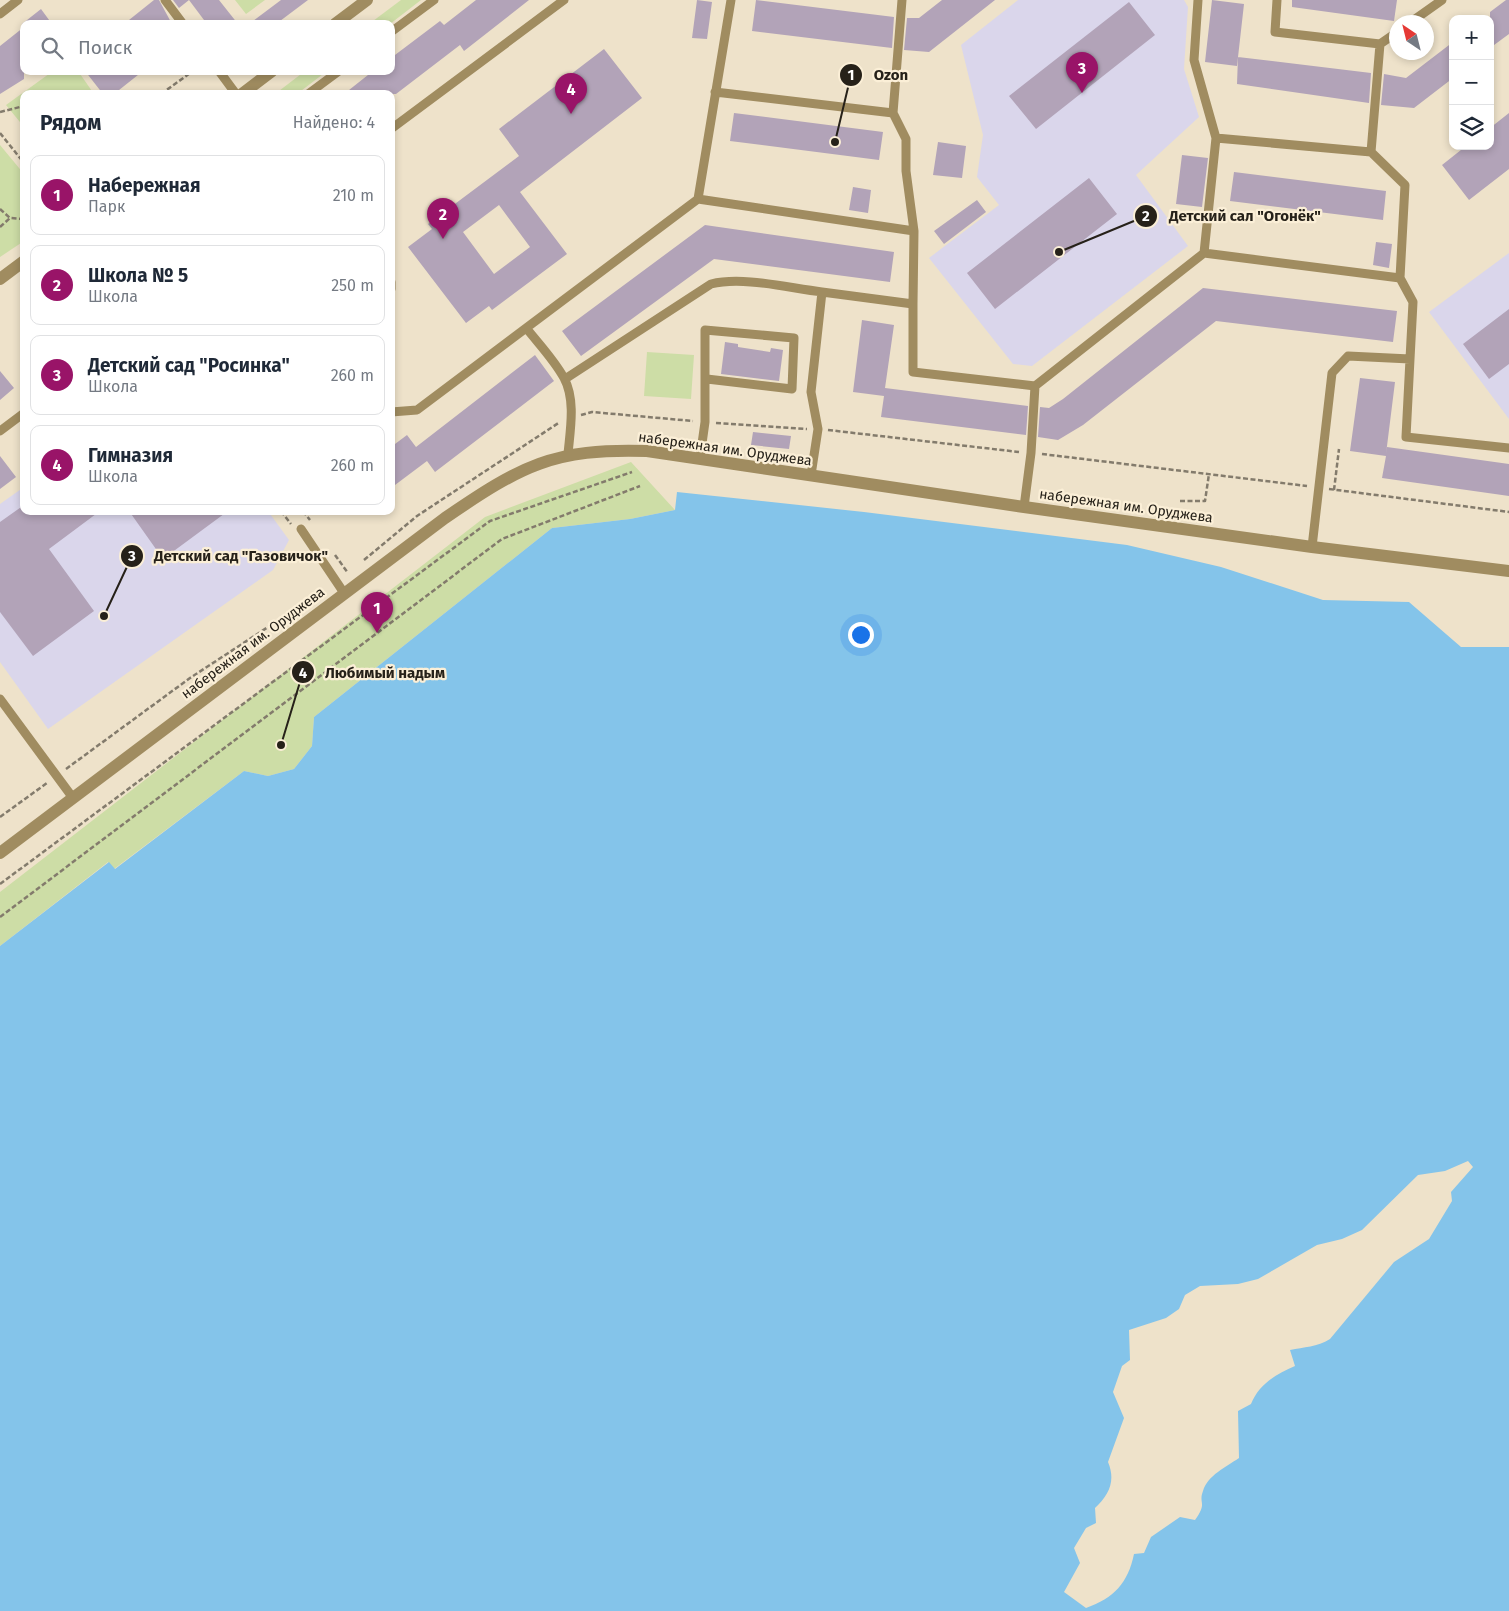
<!DOCTYPE html>
<html lang="ru">
<meta charset="utf-8">
<style>
body{margin:0;font-family:"Fira Sans",sans-serif;background:#f6f6f7;color:#1f2937}
.controls{position:absolute;right:15px;top:15px;display:grid;overflow:hidden;border-radius:10px;box-shadow:0 2px 8px #0003}
.controls button{width:45px;height:45px;display:grid;place-items:center;padding:0;border:0;border-bottom:1px solid #e0e1e3;background:#fff;color:#1f2937;font:25px sans-serif}
.compass{position:absolute;left:1389px;top:15px;width:45px;height:45px;border-radius:50%;background:#fff;box-shadow:0 2px 8px #0003;rotate:325deg}
.you{position:absolute;left:860px;top:634px;width:18px;height:18px;margin:-12px;border:4px solid #fff;border-radius:50%;background:#1a73e8;box-shadow:0 0 0 8px #1a73e833}
.badge{display:grid;place-items:center;width:32px;height:32px;border-radius:50%;background:#991468;color:#fff;font-size:16px;font-weight:700}
.pin{position:absolute;translate:-50% -41px;filter:drop-shadow(0 1px 2px #0008)}
.pin::after{content:'';position:absolute;top:26px;width:18px;height:15px;background:inherit;clip-path:polygon(0 0,100% 0,50% 100%)}
.list{margin:0;padding:0;list-style:none}
h2{display:flex;justify-content:space-between;align-items:center;height:65px;margin:0;padding:0 20px;font-size:21px}
h2 small{font-size:16px;font-weight:400;color:#747a83}
.list li{display:grid;grid-template-columns:32px 1fr auto;gap:15px;align-items:center;box-sizing:border-box;height:80px;margin:0 10px 10px;padding:0 10px;border:1px solid #e0e1e3;border-radius:10px}
.list b{display:block;font-size:19px;white-space:nowrap}
.list p{margin:0;font-size:16px;white-space:nowrap;color:#747a83}
.list em{font-size:16px;font-style:normal;color:#747a83}
.icon{flex:none;width:28px;height:28px;fill:none;stroke:currentColor;stroke-width:2;stroke-linecap:round;stroke-linejoin:round}
.map{position:relative;flex:none;width:1509px;height:1611px;overflow:hidden}
.search{position:absolute;background:#fff;box-shadow:0 2px 8px #0003;left:20px;top:20px;width:375px;height:55px;display:flex;align-items:center;gap:12px;box-sizing:border-box;padding:0 18px;border-radius:10px;color:#747a83;font-size:19px}
.panel{position:absolute;background:#fff;box-shadow:0 2px 8px #0003;left:20px;top:90px;width:375px;height:425px;border-radius:10px}
.map>svg:first-child{display:block}
.education{fill:#dad6eb}
.green{fill:#cddda6}
.water{fill:#84c4ea;fill-rule:evenodd}
.building{fill:#b2a3b8;fill-rule:evenodd}
.lines{fill:none;stroke-linecap:round;stroke-linejoin:round}
.path{stroke:#837b6c;stroke-width:2.5;stroke-dasharray:5 2.5;stroke-linecap:butt}
.service{stroke:#a08c60;stroke-width:9}
.tertiary{stroke:#a08c60;stroke-width:12}
.labels{text-anchor:middle;dominant-baseline:central;stroke-width:4.5;stroke-linejoin:round;paint-order:stroke}
.street-label{font-size:14px;fill:#262119;stroke:#fbefd7}
.leader{fill:none;stroke:#262119;stroke-width:2}
.callout-dot{fill:#262119;stroke:#fbefd7;stroke-width:2}
.mark-label{font-size:15px;text-anchor:middle;font-weight:bold;fill:#fff}
.callout-label{font-size:15px;text-anchor:middle;font-weight:bold;fill:#262119;stroke:#fbefd7;stroke-width:4.5;stroke-linejoin:round;paint-order:stroke}
</style>
<div class="map">
<svg width="1509" height="1611" viewBox="0 0 1509 1611">
<rect width="100%" height="100%" fill="#eee2ca"/>
<path class="education" d="M1018,0h166l4,7 -4,62 15,48 -63,58 52,71 -156,120 -19,-2 -84,-106 70,-53 -22,-28 6,-42 -22,-90z
M1509,253v166l-80,-107z
M24,487v24h244l21,29 -16,30 -225,159 -48,-67v-158z"/>
<path class="green" d="M235,0h30l-19,14z
M401,0h20l-31,24h-21z
M53,71h25l16,23h-70v33l-18,-22z
M305,71h22l-30,23h-22z
M0,145l24,29v67l-24,16z
M647,352l47,3 -3,44 -47,-3z
M631,462l44,48 -45,9 -78,9 -238,189 -2,29 -18,23 -26,7 -24,-5 -130,98 -6,-7 -108,84v-54l485,-375z"/>
<path class="water" d="M677,492l187,20 263,33 94,22 102,33 86,2 52,45h48v964h-1509v-665l109,-84 6,7 129,-98 24,5 26,-7 18,-23 2,-29 238,-189 78,-9 45,-9zM1468,1161l5,6 -22,25 1,9 -23,38 -35,23 -64,77c-13,8 -26,8 -40,11l5,16c-19,8 -36,18 -44,38l-13,7 1,47c-13,9 -31,17 -36,33 -5,13 5,11 -8,29l-15,-3 -29,20 -7,16 -10,1c-6,29 -20,44 -48,54l-22,-16 16,-29 -6,-15 12,-20 10,-5 -1,-15c14,-13 21,-27 13,-46l16,-44 -11,-26 9,-26 8,-6 -1,-30 37,-12 13,-9 6,-14 15,-9 38,-2 20,-5 59,-34 25,-6 20,-9 56,-55 27,-4z"/>
<path class="building" d="M154,0h5l13,24h-48z
M173,0h46l19,24h-31l-18,-24 -10,8z
M281,0h27l-32,24h-27z
M476,0h53l-65,51 -4,-6 -64,49h-52l29,-23h18v-13l49,-37 4,4z
M697,0l15,2 -5,37 -15,-1z
M756,0l138,17 -2,31 -140,-17z
M942,0h53l-66,52 -25,-2 3,-32h12z
M1212,0l32,4 -7,62 -32,-4z
M1292,0h105l-3,21 -102,-14z
M1506,0h3v34l-19,14v-36z
M1129,2l26,33 -119,94 -27,-33z
M41,9l11,15h-30z
M24,27v52l-24,15v-48z
M1453,42v36l-39,30 -33,-3 3,-31 22,4z
M604,49l38,49 -122,94 47,62 -75,56 -3,-4 -23,17 -58,-76 24,-18 -4,-5 91,-68 -20,-27zM499,205l31,42 -36,27 -31,-42z
M1238,57l133,16 -2,30 -132,-19z
M85,71h58l-29,23h-11z
M734,113l149,19 -4,28 -149,-19z
M1509,113v56l-40,31 -27,-35 24,-19h24v-18z
M938,142l28,4 -4,32 -29,-3z
M1182,155l26,3 -6,49 -26,-3z
M1234,172l152,19 -3,29 -153,-19z
M1089,178l28,36 -122,95 -28,-36z
M853,187l18,3 -3,23 -19,-3z
M977,200l9,12 -42,32 -10,-13z
M705,225l189,27 -4,30 -176,-23 -133,97 -19,-25z
M1376,242l16,2 -3,24 -16,-3z
M1203,288l194,23 -4,31 -177,-21 -133,104 -25,15 -20,-3 2,-30 9,1 14,-9z
M1509,309v55l-20,15 -26,-35z
M862,320l32,5 -9,63 143,18 -2,29 -145,-18 3,-21 -31,-4z
M725,342l13,2v3l32,5 1,-4 12,2 -4,31 -58,-7z
M535,355l19,26 -119,91 -8,-11 -36,27v-41l16,-12 9,12z
M0,371l14,17 -14,12z
M1360,378l35,4 -9,72 1,-7 122,17v32l-127,-18 4,-22 -36,-5z
M753,432l38,4 -2,13 -38,-4z
M0,456l16,21 -16,12z
M24,505v6h76l-51,38 45,62 -61,45 -33,-44v-90z
M129,511h99l-65,48z"/>
<g class="lines">
<path class="path" d="M161,94l32,-23
M0,112l24,-6
M0,133l24,30
M0,209l10,9 14,1
M0,227l10,-9
M581,415l11,-3 101,9
M716,423l91,6
M828,430l191,22
M1042,454l265,32
M1329,489l180,23
M1334,490l5,-41
M1180,501h25l4,-27
M281,511l10,13
M303,511l7,9
M335,555l13,18
M364,560l53,-44 143,-94
M66,769l124,-91 130,-85
M0,817l47,-34
M0,884l490,-363 142,-49
M0,917l502,-378 138,-53"/>
<path class="service" d="M165,0l18,24
M1198,0l-4,60 22,78 -12,115
M1277,0l-2,32 105,12
M0,14l18,-14
M1411,22l31,-22
M391,32l43,-32
M1396,33l-16,11 -9,108 34,33 -5,93 13,24 -3,57
M219,71l17,23
M715,92l178,21 13,26v32l8,60
M308,94l31,-23
M893,113l9,-113
M391,129l173,-129
M1216,138l155,14
M698,199l216,32 -1,73 -91,-12 -11,100 7,37 -7,46
M391,282v7
M913,304v68l122,14 169,-133 196,25
M527,329c12,15 28,32 37,49 12,22 6,53 4,76
M565,379l146,-95c32,-8 77,4 111,8
M391,412l26,-2 281,-211 33,-199
M0,431l24,-18
M700,458l5,-36v-92l89,8 -2,51 -85,-10
M1024,507l7,-54 4,-67
M301,529l43,64
M1312,547l20,-174 16,-17 62,3 -4,78 103,11
M0,699l73,99"/>
<path class="tertiary" d="M335,24l32,-24
M242,94l30,-23
M0,279l24,-18
M0,853l445,-335c76,-52 108,-70 202,-67l377,56 288,40 197,24"/>
</g>
<g class="labels">
<g class="street-label">
<text transform="translate(725 449) rotate(8)">набережная им. Оруджева</text>
<text transform="translate(1126 506) rotate(8)">набережная им. Оруджева</text>
<text transform="translate(253 643) rotate(-37)">набережная им. Оруджева</text>
</g>
</g>
<path class="leader" d="M835 142L851 75M1059 252L1146 216M104 616L132 556M281 745L303 672"/>
<g class="callout-dot">
<circle cx="835" cy="142" r="5"/>
<circle cx="1059" cy="252" r="5"/>
<circle cx="104" cy="616" r="5"/>
<circle cx="281" cy="745" r="5"/>
<circle cx="851" cy="75" r="12"/>
<circle cx="1146" cy="216" r="12"/>
<circle cx="132" cy="556" r="12"/>
<circle cx="303" cy="672" r="12"/>
</g>
<g class="mark-label">
<text x="851" y="80">1</text>
<text x="1146" y="221">2</text>
<text x="132" y="561">3</text>
<text x="303" y="678">4</text>
</g>
<g class="callout-label">
<text x="891" y="80">Ozon</text>
<text x="1245" y="221">Детский сал "Огонёк"</text>
<text x="241" y="561">Детский сад "Газовичок"</text>
<text x="385" y="678">Любимый надым</text>
</g>
</svg>
<div class="controls">
<button>+</button>
<button>−</button>
<button><svg class="icon" aria-label="layers" viewBox="0 0 24 24"><path d="M12 4l9 5-9 5-9-5zM3 14l9 5 9-5"/></svg></button>
</div>
<svg class="compass" viewBox="-18 -18 36 36"><path d="M0-13l5 13h-10z" fill="#e53935"/><path d="M0 13l5-13h-10z" fill="#747a83"/></svg>
<div class="you"></div>
<div class="pin badge" style="left:377px;top:633px">1</div>
<div class="pin badge" style="left:443px;top:239px">2</div>
<div class="pin badge" style="left:1082px;top:93px">3</div>
<div class="pin badge" style="left:571px;top:114px">4</div>
<div class="search"><svg class="icon" aria-label="search" viewBox="0 0 24 24"><circle cx="10" cy="10" r="6"/><path d="M15 15l6 6"/></svg>Поиск</div>
<section class="panel">
<h2>Рядом<small>Найдено: 4</small></h2>
<ul class="list">
<li><span class="badge">1</span><div><b>Набережная</b><p>Парк</p></div><em>210 m</em></li>
<li><span class="badge">2</span><div><b>Школа № 5</b><p>Школа</p></div><em>250 m</em></li>
<li><span class="badge">3</span><div><b>Детский сад &quot;Росинка&quot;</b><p>Школа</p></div><em>260 m</em></li>
<li><span class="badge">4</span><div><b>Гимназия</b><p>Школа</p></div><em>260 m</em></li>
</ul>
</section>
</div>
